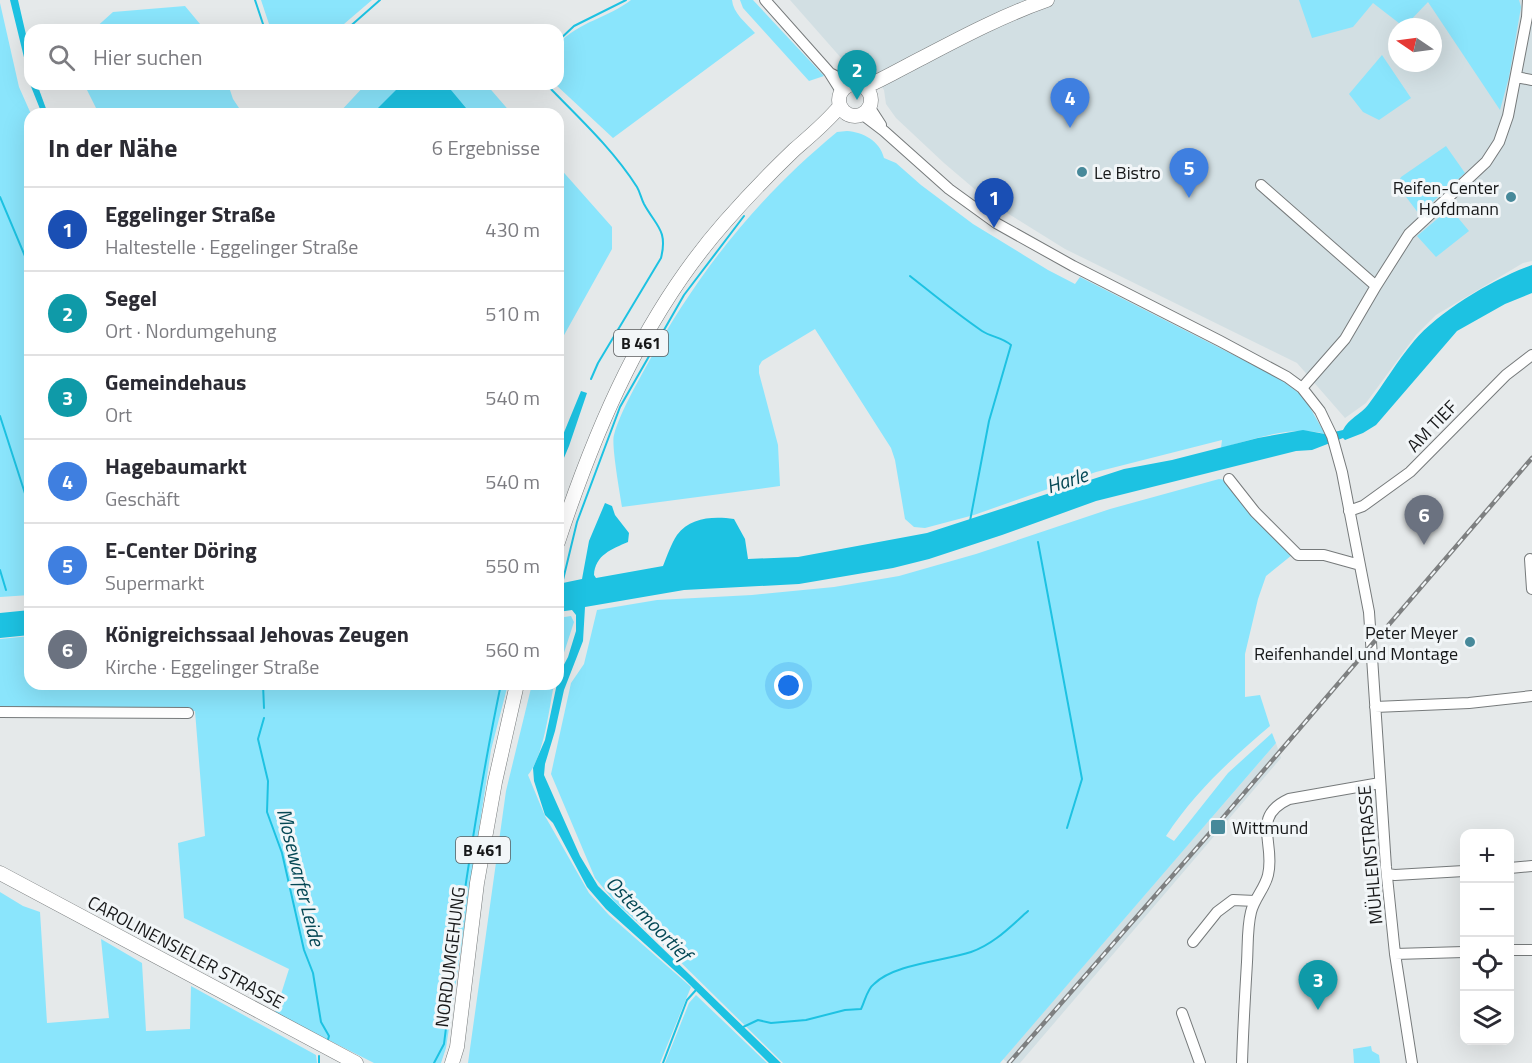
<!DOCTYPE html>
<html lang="de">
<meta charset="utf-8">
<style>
body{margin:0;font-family:"Titillium Web",sans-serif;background:#f2f2f3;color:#2b2b33}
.controls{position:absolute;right:18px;bottom:18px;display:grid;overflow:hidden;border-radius:12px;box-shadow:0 6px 24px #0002}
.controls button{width:54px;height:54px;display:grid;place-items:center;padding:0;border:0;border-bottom:2px solid #e1e1e2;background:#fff;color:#2b2b33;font:30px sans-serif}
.compass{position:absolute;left:1388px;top:18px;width:54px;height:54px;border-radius:50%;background:#fff;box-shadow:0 6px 24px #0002;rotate:283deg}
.you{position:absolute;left:789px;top:686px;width:21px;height:21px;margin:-15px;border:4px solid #fff;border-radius:50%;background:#1a73e8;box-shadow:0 0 0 9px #1a73e833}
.badge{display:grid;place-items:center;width:39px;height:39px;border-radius:50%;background:#47899a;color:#fff;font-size:20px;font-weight:700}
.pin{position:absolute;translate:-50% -50px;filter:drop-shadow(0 2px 3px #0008)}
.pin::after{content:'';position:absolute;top:32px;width:21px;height:18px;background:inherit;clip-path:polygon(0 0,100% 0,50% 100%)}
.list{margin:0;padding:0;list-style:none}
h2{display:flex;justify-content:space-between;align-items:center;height:78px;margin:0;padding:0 24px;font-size:26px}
h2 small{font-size:20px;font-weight:400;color:#7c7c81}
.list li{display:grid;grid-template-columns:39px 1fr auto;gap:18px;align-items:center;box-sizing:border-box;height:84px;padding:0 24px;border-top:2px solid #e1e1e2}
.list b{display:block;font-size:22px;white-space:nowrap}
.list p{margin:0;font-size:20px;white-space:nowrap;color:#7c7c81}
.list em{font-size:20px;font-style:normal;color:#7c7c81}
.icon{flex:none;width:33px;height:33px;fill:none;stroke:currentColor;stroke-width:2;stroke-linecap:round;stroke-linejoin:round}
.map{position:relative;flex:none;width:1532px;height:1063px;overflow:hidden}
.search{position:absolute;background:#fff;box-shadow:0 6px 24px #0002;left:24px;top:24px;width:540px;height:66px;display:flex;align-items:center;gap:15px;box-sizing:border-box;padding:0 21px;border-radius:18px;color:#7c7c81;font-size:22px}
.panel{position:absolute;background:#fff;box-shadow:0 6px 24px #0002;left:24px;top:108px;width:540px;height:582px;border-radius:18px}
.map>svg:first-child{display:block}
.built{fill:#d2dfe3;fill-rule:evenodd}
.green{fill:#8ae5fc}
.water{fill:#1dc2e2}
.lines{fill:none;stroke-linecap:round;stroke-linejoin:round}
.stream{stroke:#1dc2e2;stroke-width:2}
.minor-casing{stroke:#767a7b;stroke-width:12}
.major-casing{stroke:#767a7b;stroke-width:15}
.minor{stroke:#fff;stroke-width:10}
.major{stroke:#fff;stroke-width:14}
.rail-casing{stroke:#7e8081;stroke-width:4.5}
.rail{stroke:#f2f6f8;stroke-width:2;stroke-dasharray:7;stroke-linecap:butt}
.poi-dot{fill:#47899a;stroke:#f2f6f8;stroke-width:2}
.labels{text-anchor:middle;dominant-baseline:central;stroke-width:6;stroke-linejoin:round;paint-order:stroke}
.shield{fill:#f2f6f8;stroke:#595b5c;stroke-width:1.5}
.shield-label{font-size:16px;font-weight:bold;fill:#171819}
.poi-label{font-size:18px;fill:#171819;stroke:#f2f6f8;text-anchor:start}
.street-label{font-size:18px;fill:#171819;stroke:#f2f6f8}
.water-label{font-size:20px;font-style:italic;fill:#054855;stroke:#f2f6f8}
</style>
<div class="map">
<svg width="1532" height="1063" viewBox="0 0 1532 1063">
<rect width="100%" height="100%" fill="#e5e9ea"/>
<path class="built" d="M790,0h742v261l-9,2 -87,52 -20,20 -50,68 -21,15 -48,-55 -232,-114 -74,-46 -47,-40 -48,-45 -10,-14 -2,-14 -15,-20 -19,-4 -8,-7zM1397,27h36v36h-36z
M1276,743l5,15 -261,305h-12l-5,-4z"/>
<path class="green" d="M261,0h111l-35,30h-66z
M631,0h101c1,13 14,23 23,33l-142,105 -58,-54h3v-40c22,-23 50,-26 73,-44z
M740,0h13l71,76 -15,5 -66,-73z
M1299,0h220l2,7 -12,70 -9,33 -72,-108 -24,25 -31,-24 -20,24 -41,11z
M0,3l19,84 12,27 -1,481 -30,2z
M185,6l20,24h-112l20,-18z
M1382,55l29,43 -32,22 -16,-8 -14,-18z
M84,84h144l5,15 10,15h-144z
M366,84h120l26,30h-174z
M847,131c16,1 33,10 37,27l12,5 25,22 52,39 75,46 27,14 5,-7 199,101 25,19 21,37c-33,-9 -71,5 -104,14l1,-8 -126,32 -122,43 -49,13 -11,-1 -9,-8 -10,-59 -4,-12 -76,-119 -53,32 -3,5v7l19,72 2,41 -158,21c-2,-13 -11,-63 -8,-72 5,-20 23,-52 33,-70 51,-93 109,-166 190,-233z
M1446,146l19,27 -46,41 -22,-29 4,-8z
M558,166l54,61v22l-54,97z
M1450,208l19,23 -33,26 -19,-21z
M1219,479l7,1 66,75 -26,21 -8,23 -13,55v43l15,-2 10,31c-39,33 -76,67 -104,110l8,5 54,-68 44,-40 4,10 -276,320h-217l-123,-121 -45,-40 -20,-24 -44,-104 20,-91 13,-19 13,-54 60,-10 95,-5 82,-8 65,-11 77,-22 134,-45z
M571,616l3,6 -16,49v-53z
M30,636v48h478l-17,66 -45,298 -5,15h-67l-99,-50 14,-44 -105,-51 -6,-75 27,-7 -10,-125 -195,-2v-70z
M532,684h22c-5,26 -10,71 -26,91l17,41 44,77 20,22 82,72 -31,76h-192l38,-272z
M0,892l23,14 17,6 7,111 62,-5 -8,-79 41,24 4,68 44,-2 1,-43 125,69 1,8h-317z
M696,995l71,68h-102l24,-60z
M1371,1046l1,5 7,4 1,8h-26l-1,-14z"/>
<path class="water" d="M10,0h8l12,52v30z
M30,84h7l11,30h-6z
M402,84h44l25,30h-99z
M1532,265v28l-27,11 -48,27 -81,94 -13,8 -18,7 -2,-2 -31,12 -16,1 -200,50 -94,34 -73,24 -36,9 -94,16 -115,6 -99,17 -2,34 -19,49 -9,41 -10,33 -1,11 36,81 18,30 183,177h-12l-85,-84 -78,-70 -19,-22 -34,-64 -8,-8 -11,-34 -1,-13 12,-28 14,-66 9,-17 8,-26v-16l-4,-5 -14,2v-28l24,-5 7,-38 16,-38 7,3 3,9 14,18 -1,9c-16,7 -33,13 -34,33l2,3 67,-12c4,-10 8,-22 14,-31 13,-18 37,-19 57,-16l11,20 3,20 50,-2 129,-24 197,-64 48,-9 86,-22 45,-8 22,4 18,-4c5,-11 18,-16 25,-25 16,-21 29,-44 46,-64 25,-30 81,-63 118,-76z
M581,391l6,2 -18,53 -11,26v-25z
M30,610v25l-30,3v-25z"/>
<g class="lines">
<path class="stream" d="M255,0l10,30
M346,30l34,-30
M558,41l16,-15 52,-26
M284,84h1
M546,84c32,33 66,64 91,103 3,5 4,11 7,17 12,22 24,26 17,54l-63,105 -7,16
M0,197l30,71
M910,276c24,19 47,38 72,55 9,6 20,6 29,14l-22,76 -19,100
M0,416l30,93
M1038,542l44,237 -15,49
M0,570l6,20
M562,584l15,-62 43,-115 64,-112 60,-79
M263,684l1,24
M264,718l-6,21 10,42 -1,31 15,41 22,97 9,23 8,49 8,14 -2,7
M741,1028l17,-8 13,3 35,-3 39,-10 16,-1c4,-8 6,-20 13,-25 20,-20 70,-23 97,-32 23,-8 39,-25 57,-41
M319,1063v-7
M434,1063l10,-19c15,-121 32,-241 57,-360
M663,1063l24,-63 9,-10"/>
<g class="minor-casing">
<path id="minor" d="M765,0l64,72 12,19
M832,74l18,10
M1516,77l16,3
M870,108l11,17
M863,115l21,16 65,58 47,34 77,43 147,75 67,36 15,11 18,23 12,25 10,36 27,140 17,255 9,87 17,109
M1261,185l115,101
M1302,388l43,-49 31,-53 33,-52 77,-72 13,-20 9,-26 19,-99 1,-17
M1229,479l26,33 43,43h26l36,10
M1349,511l14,-5 47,-34 96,-97 26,-20
M1530,559l2,30
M1375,707l94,-4 63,-7
M0,712l188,1
M1510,868l22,-2
M1387,874l8,1 69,-4
M1193,942l24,-30 16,-12 22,1
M1510,950h22
M1395,954l69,-2
M1182,1013l18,50
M1242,1063c1,-34 3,-67 5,-101 1,-16 0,-34 4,-50 3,-13 14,-24 17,-37 8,-32 -18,-58 21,-76l91,-16"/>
</g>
<g class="major-casing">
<path id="major" d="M839 100a16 16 0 1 1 32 0a16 16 0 1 1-32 0Z
M865,87c21,-9 39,-20 59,-30 40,-21 80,-42 123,-57
M558,542c38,-115 86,-228 167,-320 22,-25 45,-49 69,-72 16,-14 32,-27 46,-44
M0,873l356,190
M452,1063l5,-16 20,-164 18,-101 22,-98"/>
</g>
<use href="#minor" class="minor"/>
<use href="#major" class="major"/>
<g class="rail-casing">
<path id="rail" d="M1009,1063l200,-229 323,-376"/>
</g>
<use href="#rail" class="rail"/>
</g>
<g class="poi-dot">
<circle cx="1082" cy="172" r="6"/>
<circle cx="1511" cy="197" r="6"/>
<circle cx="1470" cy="642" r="6"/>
<rect x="1210" y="819" width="16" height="16" rx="3"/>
</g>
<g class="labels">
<g class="shield">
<rect x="614" y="330" width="54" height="26" rx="4.5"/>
<rect x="456" y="837" width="54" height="26" rx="4.5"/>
</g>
<g class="shield-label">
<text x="641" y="343">B 461</text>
<text x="483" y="850">B 461</text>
</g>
<g class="poi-label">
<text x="1094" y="172">Le Bistro</text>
<text x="1499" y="187" text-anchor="end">Reifen-Center<tspan x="1499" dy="21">Hofdmann</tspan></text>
<text x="1458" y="632" text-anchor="end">Peter Meyer<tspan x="1458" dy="21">Reifenhandel und Montage</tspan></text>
<text x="1232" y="827">Wittmund</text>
</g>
<g class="street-label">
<text transform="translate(1432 426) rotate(-46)">AM TIEF</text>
<text transform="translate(1370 855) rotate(-95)">MÜHLENSTRASSE</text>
<text transform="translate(186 952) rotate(28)">CAROLINENSIELER STRASSE</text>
<text transform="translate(450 957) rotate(-83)">NORDUMGEHUNG</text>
</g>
<g class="water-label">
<text transform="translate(1067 480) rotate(-18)">Harle</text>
<text transform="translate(301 877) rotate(76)">Mosewarfer Leide</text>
<text transform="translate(649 918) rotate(45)">Ostermoortief</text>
</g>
</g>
</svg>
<div class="controls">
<button>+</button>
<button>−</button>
<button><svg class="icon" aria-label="locate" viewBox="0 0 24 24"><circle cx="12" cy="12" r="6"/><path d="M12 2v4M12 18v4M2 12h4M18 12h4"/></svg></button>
<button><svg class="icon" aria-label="layers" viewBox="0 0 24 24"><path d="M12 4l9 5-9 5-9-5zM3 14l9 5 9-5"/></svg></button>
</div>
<svg class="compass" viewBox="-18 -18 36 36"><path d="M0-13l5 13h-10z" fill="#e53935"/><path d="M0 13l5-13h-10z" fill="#7c7c81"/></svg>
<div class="you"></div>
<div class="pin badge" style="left:994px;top:228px;background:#1a4fb4">1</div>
<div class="pin badge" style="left:857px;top:100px;background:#0f9aa8">2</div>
<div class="pin badge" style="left:1318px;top:1010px;background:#0f9aa8">3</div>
<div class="pin badge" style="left:1070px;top:128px;background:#3f7fe0">4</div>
<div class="pin badge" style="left:1189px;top:198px;background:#3f7fe0">5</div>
<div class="pin badge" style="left:1424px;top:545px;background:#6b7280">6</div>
<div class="search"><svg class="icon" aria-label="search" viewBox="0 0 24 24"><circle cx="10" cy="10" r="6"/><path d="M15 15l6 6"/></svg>Hier suchen</div>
<section class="panel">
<h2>In der Nähe<small>6 Ergebnisse</small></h2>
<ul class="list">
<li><span class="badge" style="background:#1a4fb4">1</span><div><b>Eggelinger Straße</b><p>Haltestelle · Eggelinger Straße</p></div><em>430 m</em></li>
<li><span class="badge" style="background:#0f9aa8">2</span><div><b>Segel</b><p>Ort · Nordumgehung</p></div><em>510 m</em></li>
<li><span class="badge" style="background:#0f9aa8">3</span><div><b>Gemeindehaus</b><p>Ort</p></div><em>540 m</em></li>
<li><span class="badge" style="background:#3f7fe0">4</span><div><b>Hagebaumarkt</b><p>Geschäft</p></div><em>540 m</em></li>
<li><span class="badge" style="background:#3f7fe0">5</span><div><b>E-Center Döring</b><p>Supermarkt</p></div><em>550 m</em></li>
<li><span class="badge" style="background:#6b7280">6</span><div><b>Königreichssaal Jehovas Zeugen</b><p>Kirche · Eggelinger Straße</p></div><em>560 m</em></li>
</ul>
</section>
</div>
